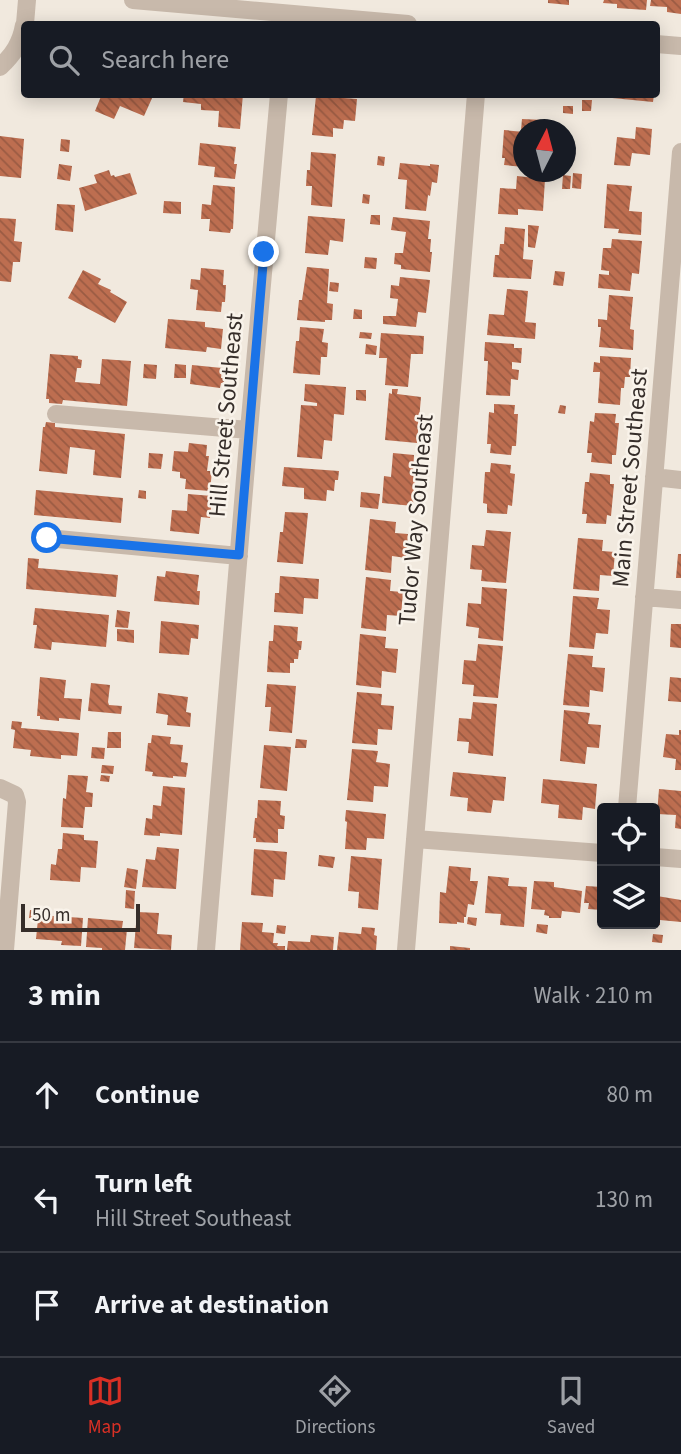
<!DOCTYPE html>
<meta charset="utf-8">
<style>
body{margin:0;font-family:"Source Sans 3",sans-serif;background:#242831;color:#f1f3f6}
.controls{position:absolute;right:21px;bottom:21px;display:grid;overflow:hidden;border-radius:7px;box-shadow:0 4px 18px #0003}
.controls button{width:63px;height:63px;display:grid;place-items:center;padding:0;border:0;border-bottom:2px solid #363941;background:#171b24;color:#f1f3f6;font:35px sans-serif}
.compass{position:absolute;left:513px;top:119px;width:63px;height:63px;border-radius:50%;background:#171b24;box-shadow:0 4px 18px #0003;rotate:6deg}
.scale{position:absolute;left:21px;bottom:18px;width:119px;box-sizing:border-box;padding-left:7px;border:4px solid #362e2a;border-top:0;font-size:19px;line-height:24px;white-space:nowrap;color:#362e2a;-webkit-text-stroke:5px #f9f3ea;paint-order:stroke}
.stop{position:absolute;width:21px;height:21px;margin:-16px;border:5px solid #1a73e8;border-radius:50%;background:#fff}
.stop.end{background:#1a73e8;border-color:#fff;box-shadow:0 2px 7px #0008}
.list{margin:0;padding:0;list-style:none}
h2{display:flex;justify-content:space-between;align-items:center;height:91px;margin:0;padding:0 28px;font-size:30px}
h2 small{font-size:23px;font-weight:400;color:#9ea1a6}
.list li{display:grid;grid-template-columns:46px 1fr auto;gap:21px;align-items:center;box-sizing:border-box;height:105px;padding:0 28px;border-top:2px solid #363941}
.list b{display:block;font-size:26px;white-space:nowrap}
.list p{margin:0;font-size:23px;white-space:nowrap;color:#9ea1a6}
.list em{font-size:23px;font-style:normal;color:#9ea1a6}
.icon{flex:none;width:38px;height:38px;fill:none;stroke:currentColor;stroke-width:2;stroke-linecap:round;stroke-linejoin:round}
.map{position:relative;flex:none;width:681px;height:950px;overflow:hidden}
.search{position:absolute;background:#171b24;box-shadow:0 4px 18px #0003;left:21px;right:21px;top:21px;height:77px;display:flex;align-items:center;gap:18px;box-sizing:border-box;padding:0 24px;border-radius:7px;color:#9ea1a6;font-size:26px}
.sheet{height:406px;background:#171b24}
nav{display:flex;justify-content:space-around;align-items:center;box-sizing:border-box;height:98px;border-top:2px solid #363941;background:#171b24;font-size:19px;color:#9ea1a6}
nav a{display:grid;justify-items:center;gap:4px}
nav .on{color:#d93025}
.map>svg:first-child{display:block}
.building{fill:url(#building-back-hatch)}
.lines{fill:none;stroke-linecap:round;stroke-linejoin:round}
.minor{stroke:#c8b9ab;stroke-width:18}
.route{stroke:#1a73e8;stroke-width:9}
.labels{text-anchor:middle;dominant-baseline:central;stroke-width:5;stroke-linejoin:round;paint-order:stroke}
.street-label{font-size:24px;fill:#362e2a;stroke:#f9f3ea}
</style>
<div class="map">
<svg width="681" height="950" viewBox="0 0 681 950">
<defs>
<pattern id="building-back-hatch" width="6" height="6" patternUnits="userSpaceOnUse" patternTransform="scale(1.75)"><rect width="6" height="6" fill="#bd6e50"/><path d="M-1 5l2 2M0 0l6 6M5-1l2 2" fill="none" stroke="#9a5b43"/></pattern>
</defs>
<rect width="100%" height="100%" fill="#f1e9de"/>
<path class="building" d="M548,0h21v5l-21,-2z
M604,0h43l-1,10 -29,-2v-4l-14,-1z
M651,0h30v14l-14,-2v-5l-17,-1z
M102,94h47l4,2 -9,20 -24,-10 -6,13 -19,-8z
M184,94h59l-3,35 -22,-2 1,-16 -18,-1v-6l-18,-2z
M602,94h52l-1,8 -51,-5z
M316,96l41,3 -2,22 -11,-1 -1,9 -10,-1v9l-21,-2z
M582,100h10l-1,11h-9z
M563,106h10v8l-10,-1z
M522,119l22,1v4h4v6h-27z
M636,127l16,2 -2,26 -18,-2 -2,13 -16,-1 3,-28 18,2z
M504,130l20,2v35l-20,-2 1,-7h-3z
M0,136l24,3 -3,39 -21,-2z
M61,139l9,1 -1,12 -9,-1z
M200,143l36,4 -2,17h3l-2,15 -21,-2 1,-10 -17,-2z
M311,152l25,2 -4,53 -21,-2 1,-19h-6l1,-16h3z
M378,156l7,1 -1,9 -7,-1z
M400,163l30,3v-2l9,1 -2,18 -5,-1 -2,14 -2,-1 -2,16 -21,-2 2,-29 -9,-1z
M59,164l13,2 -2,15 -13,-2z
M109,170l2,6 3,-1 1,2 15,-4 7,21 -52,17 -6,-23 18,-5 -3,-8z
M573,173l9,1 -1,15 -9,-1z
M563,175l8,1 -1,13h-8z
M517,176l28,3 -2,32 -25,-2v6l-20,-1 2,-26 16,1z
M607,184l25,2 -3,25 13,1 -1,23 -23,-2 1,-4 -15,-1z
M213,185l22,2 -2,42h-2l-1,4 -21,-2 1,-12h-9l1,-15 9,1z
M363,194l7,1 -1,9 -7,-1z
M164,201l17,1v12l-18,-1z
M57,204l18,1 -2,27 -18,-2z
M371,215h9v10l-10,-1z
M308,216l37,3 -2,23 -13,-2 -2,15 -23,-2z
M393,217l37,4 -2,18h3l-1,13h2l-2,20 -29,-3v-4l-7,-1 1,-11h8l3,-21 -15,-2z
M0,218l16,1 -2,22 8,1 -2,20h-7l-2,20 -11,-1z
M528,225l11,1 -4,22 -7,-1z
M505,227l20,2 -2,30 10,1 -2,19 -38,-2 2,-22h4l1,-11h4z
M612,239l30,2 -3,33 -7,-1 -2,18 -32,-3 1,-14 10,1v-4l-8,-1 2,-22h8z
M365,257l12,1 -1,11 -12,-1z
M307,267l22,2 -2,34 6,1 -1,16h-7v2l-28,-2 2,-20h3z
M201,268l23,2 -1,15h3l-1,17h-3l-1,10 -25,-2 2,-20 -8,-1 1,-10 9,1z
M83,270l18,9 -3,5 13,6 -1,2 17,10 -12,21 -47,-25z
M555,271l10,1 -2,14 -10,-1z
M400,277l30,3 -4,33 -8,-1 -2,15 -33,-3v-8h13l2,-17 -8,-1 1,-13 8,1z
M330,282l9,1 -1,9 -9,-1z
M507,289l21,2 -3,31 11,1 -1,16 -48,-4 2,-21 15,1z
M609,295l24,2 -3,32 4,1 -1,20 -34,-3 2,-20h-3v-8l9,1z
M354,309l8,1v9h-9z
M168,319l37,3v5l18,2 -2,20 -14,-2 -1,5 -41,-4z
M300,327l24,2 -2,13 6,1 -1,14h-6l-1,18 -27,-2 3,-32h3z
M360,332l12,1 -1,6 -12,-1z
M381,333l43,3 -1,18h-12l-3,33 -23,-2 2,-27h-8z
M485,342l29,2v4h8l-1,15 -9,-1v7l7,1 -1,10 -7,-1 -1,17 -24,-1 2,-34h-4z
M366,344l11,2 -1,9 -11,-1z
M50,354l28,2v3l4,1 -1,8h-4l-2,14 25,2 2,-25 29,2 -4,45 -64,-6 -1,4 -13,-1v-4h-3z
M600,356l31,2 -1,19h-5l-1,11h-3l-1,17 -22,-2 2,-31h-7l1,-10 6,1z
M144,364l13,1 -1,14 -13,-1z
M175,364l11,1v13h-12z
M192,365l30,3 -1,10h3v5h-3l-1,5 -30,-4z
M305,384l41,3 -2,28 -10,-1 -2,27 -8,-1 -2,19 -25,-2 4,-52 16,1v-3l-13,-2z
M392,389h6l-1,5 24,3 -4,46 -32,-3 4,-47 3,1z
M356,390h10v11l-10,-1z
M494,404l21,1 -1,9h4l-2,32h-4l-1,9 -21,-2 1,-9h-4l2,-32 5,1z
M560,405l6,1 -1,8 -7,-1z
M595,413l21,1 -1,9h4l-3,32h-4v9l-21,-2 1,-9h-5l3,-32 4,1z
M46,422l9,1v4l70,7 -4,44 -28,-3 2,-25 -25,-3 -3,27 -28,-3 4,-44h2z
M189,443l18,2 -1,11h3l-2,15h5l-2,20 -25,-2 1,-10 -6,-1v-6l-8,-1 2,-20 14,1z
M149,453l14,1 -2,15 -13,-1z
M393,453l21,2 -1,17h3l-3,34 -31,-3 2,-27 7,1z
M491,463l20,2 -1,8 5,1 -3,32 -4,-1 -1,9 -20,-1v-9l-4,-1 2,-31h5z
M284,467l55,4 -1,9h-3l-1,11 -7,-1 -1,11 -22,-2v-11l-22,-2z
M590,473l20,2v9h4l-3,32 -4,-1 -1,9 -20,-1 1,-9h-5l3,-32h4z
M36,490l87,8 -2,25 -87,-8z
M139,490l7,1v8l-8,-1z
M361,492l19,2 -2,15 -18,-2z
M188,494l24,2 -2,22 -9,-1 -2,17 -29,-3 2,-21 15,1z
M285,512l23,1 -5,51 -26,-2 3,-30h3z
M370,519l26,3 -1,11 13,1 -2,24 -14,-2 -1,17 -26,-3z
M486,530l25,2 -5,51 -25,-2 1,-11 -12,-1 2,-24 12,1z
M578,538l25,2 -1,11 13,1 -2,24 -13,-1 -1,16 -26,-2z
M678,554h3v24h-5z
M28,558l11,1 -1,9 80,7 -2,22 -90,-8z
M166,571l33,4 -2,16h3l-1,14 -45,-4 3,-25 8,1z
M280,576l39,3 -1,20 -14,-1 -1,16 -29,-2 1,-19h4z
M366,577l25,3 -1,11 13,1 -2,24 -14,-1 -1,16 -25,-3z
M482,587l25,2 -4,52 -25,-3 1,-10 -13,-2 2,-23 13,1z
M573,596l26,2 -2,11 13,1 -2,24 -12,-1 -2,16 -25,-2z
M35,608l74,7 -3,32 -54,-5 -1,8 -17,-2 3,-23h-4z
M117,610l13,2 -2,16 -13,-1z
M161,621l38,4 -1,14 -7,-1 -2,17 -30,-2z
M671,624h10v24l-11,-1z
M274,625l24,2 -1,14h5l-1,9h-2l-1,9h-4v4h-4v10l-23,-1 2,-31h4z
M117,629l17,1v13l-17,-2z
M360,634l26,3 -1,11 13,1 -2,24 -14,-2 -1,17 -25,-3z
M478,644l25,2 -5,52 -25,-2 1,-11 -12,-1 2,-24 12,1z
M568,654l25,2 -1,11 13,1 -2,24 -13,-2 -1,17 -26,-2z
M40,677l26,3 -2,18 18,1 -2,21 -21,-2v3l-19,-2v-3h-3z
M670,677l11,1v24l-13,-1z
M91,683l19,2 -2,17 1,3 13,1 -1,8 -33,-3z
M267,684l29,2 -4,47 -23,-2 2,-24h-6z
M357,692l25,2 -1,11 13,1 -2,24 -14,-1 -1,16 -25,-2z
M158,693l30,4 -2,15 5,1 -1,14 -23,-2 1,-10 -12,-2z
M473,702l24,2 -4,52 -25,-3 1,-11 -12,-1 2,-23 12,1z
M564,710l26,3 -2,11 13,1 -2,23 -12,-1 -2,17 -25,-3z
M12,721l10,1 -1,6 58,5 -2,23 -16,-1v4l-31,-3 1,-6 -18,-2 2,-18 -4,-1z
M679,730h2v40h-6l1,-11 -13,-2 3,-23 13,1z
M108,732h13v16h-14z
M152,735l19,2 -1,7 13,1 -2,17 7,1 -2,14 -13,-1v2l-21,-2 1,-4 -8,-1 3,-28h3z
M296,739l11,1 -1,8h-11z
M264,745l27,2 -4,44 -27,-3z
M92,747l13,1 -1,11 -13,-1z
M352,749l26,2 -2,11 14,2 -2,23 -14,-1 -1,16 -26,-2z
M102,765l12,1 -1,8 -12,-1z
M453,772l53,5 -2,24 -11,-1 -2,13 -24,-2 1,-13 -18,-2z
M68,775l20,1 -2,16 7,1 -1,14h-7l-2,21 -22,-1 2,-29 3,1z
M101,775l9,1 -1,6 -9,-1z
M543,779l54,5 -2,25 -12,-2 -1,13 -24,-2 1,-13 -18,-2z
M163,786l22,2 -3,47 -22,-2v3l-16,-1 2,-17 6,1 1,-14 8,1z
M659,789l22,2v38l-6,-1 1,-13 -19,-1z
M258,800l23,1 -1,14 5,1 -1,13h-6v14l-22,-1v-4h-3l2,-20h2z
M346,810l40,4 -2,25 -17,-1 -1,12 -21,-1 2,-27 -2,-1z
M63,833l21,2v5l14,1 -2,27 -15,-1 -1,15 -30,-2 1,-16 5,1 2,-16h4z
M157,847l22,2 -3,40 -34,-2 4,-28 9,1z
M254,849l33,3 -2,28 -11,-1 -1,18 -22,-2z
M319,855l16,2 -2,11 -15,-2z
M351,856l31,3 -4,51 -20,-2 1,-16 -11,-1z
M449,866l22,2 -1,13h8l-4,24 -6,-1 -2,13h-2v6l-7,-1v2l-18,-1 1,-31 6,1z
M127,868l11,2 -2,19 -12,-2z
M488,876l21,2 -1,8 19,1 -3,40 -24,-2 1,-11 -16,-1z
M534,881l20,1v5l28,4 -2,22 -18,-2 -1,7h-12v-2l-5,-1 1,-5 -14,-1z
M586,886l16,1v23l-14,-1 1,-6h-5z
M126,890l9,1 -1,18 -9,-1z
M655,892h3l-1,4 24,4v22l-21,-2v5h-5z
M30,910h9v5l44,3 -2,28 -20,-1 1,-4 -26,-2 2,-20 -9,-1z
M137,912l22,1 -2,21 15,1 -1,15 -37,-2z
M468,917l9,1 -1,8 -9,-2z
M88,918l35,3 -1,7 5,1 -2,21h-23v-2l-16,-1z
M242,922l21,1 -1,9 12,1 -1,10h5l-1,3h8v4h-45z
M537,924l11,1 -1,9 -11,-2z
M277,925l9,1 -1,8 -9,-1z
M362,927l13,1 -1,7 3,1 -1,14h-39l2,-18 22,2z
M653,934l10,1 -1,8 -10,-1z
M311,935l23,2 -1,13h-46l1,-9 22,1z
M450,946l20,2v2h-20z"/>
<g class="lines">
<path class="minor" d="M133,0l275,24
M25,24l2,-24
M656,44l25,2
M0,67c13,-12 21,-24 24,-42
M56,414l193,16
M654,477l27,3
M47,538l192,18
M644,597l37,3
M0,788l15,7 2,7 -12,148
M627,808l54,-656
M415,839l187,14
M655,857l26,2
M206,950l43,-520 30,-336
M406,950l70,-856"/>
</g>
<g class="lines">
<path class="route" d="M47,538l192,17 25,-303"/>
</g>
<g class="labels">
<g class="street-label">
<text transform="translate(226 415) rotate(-85)">Hill Street Southeast</text>
<text transform="translate(630 478) rotate(-85)">Main Street Southeast</text>
<text transform="translate(416 520) rotate(-85)">Tudor Way Southeast</text>
</g>
</g>
</svg>
<div class="controls">
<button><svg class="icon" aria-label="locate" viewBox="0 0 24 24"><circle cx="12" cy="12" r="6"/><path d="M12 2v4M12 18v4M2 12h4M18 12h4"/></svg></button>
<button><svg class="icon" aria-label="layers" viewBox="0 0 24 24"><path d="M12 4l9 5-9 5-9-5zM3 14l9 5 9-5"/></svg></button>
</div>
<svg class="compass" viewBox="-18 -18 36 36"><path d="M0-13l5 13h-10z" fill="#e53935"/><path d="M0 13l5-13h-10z" fill="#9ea1a6"/></svg>
<div class="scale">50 m</div>
<div class="stop" style="left:47px;top:538px"></div>
<div class="stop end" style="left:264px;top:252px"></div>
<div class="search"><svg class="icon" aria-label="search" viewBox="0 0 24 24"><circle cx="10" cy="10" r="6"/><path d="M15 15l6 6"/></svg>Search here</div>
</div>
<section class="sheet">
<h2>3 min<small>Walk · 210 m</small></h2>
<ul class="list">
<li><svg class="icon" aria-label="ahead" viewBox="0 0 24 24"><path d="M12 20V5M6 11l6-6 6 6"/></svg><div><b>Continue</b></div><em>80 m</em></li>
<li><svg class="icon" aria-label="left" viewBox="0 0 24 24"><path d="M17 20v-9H6M10 6l-5 5 5 5"/></svg><div><b>Turn left</b><p>Hill Street Southeast</p></div><em>130 m</em></li>
<li><svg class="icon" aria-label="arrive" viewBox="0 0 24 24"><path d="M6 21V4h12l-3 4 3 4H6"/></svg><div><b>Arrive at destination</b></div></li>
</ul>
</section>
<nav>
<a class="on"><svg class="icon" aria-label="map" viewBox="0 0 24 24"><path d="M3 6l6-2 6 2 6-2v14l-6 2-6-2-6 2zM9 4v14M15 6v14"/></svg>Map</a>
<a><svg class="icon" aria-label="directions" viewBox="0 0 24 24"><path d="M12 3l9 9-9 9-9-9zM9 14v-3h6M13 9l2 2-2 2"/></svg>Directions</a>
<a><svg class="icon" aria-label="saved" viewBox="0 0 24 24"><path d="M7 4h10v16l-5-4-5 4z"/></svg>Saved</a>
</nav>
